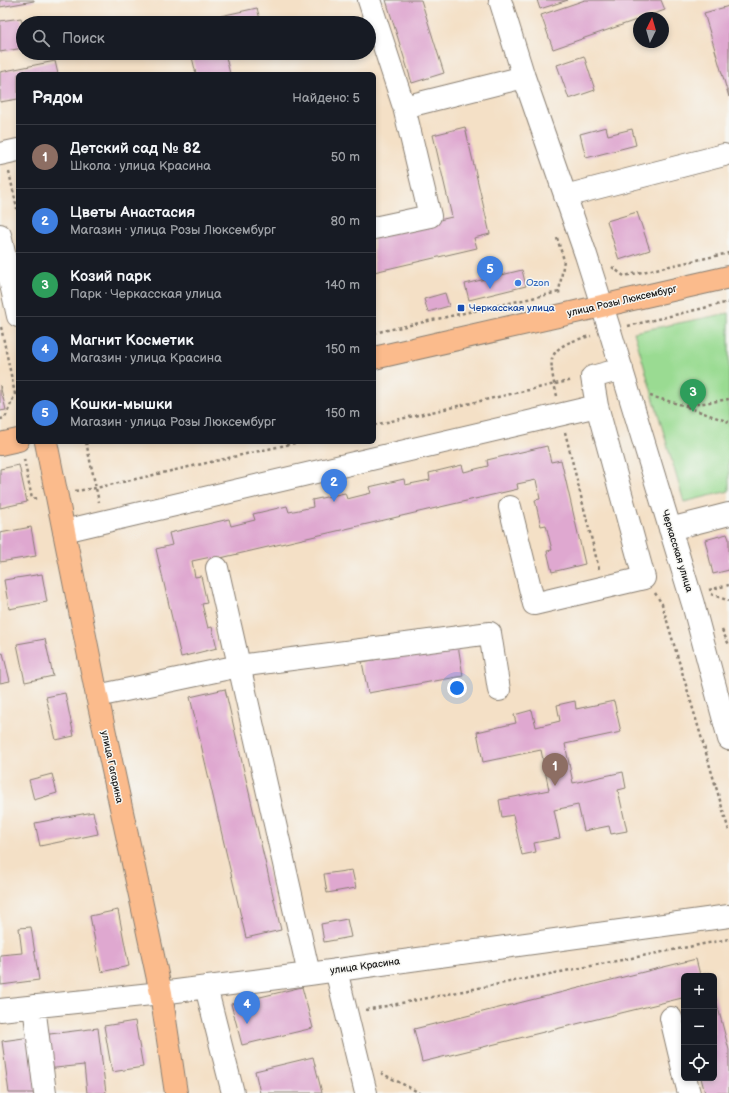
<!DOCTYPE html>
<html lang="ru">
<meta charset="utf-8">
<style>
body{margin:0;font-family:"Balsamiq Sans",sans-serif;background:#242831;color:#f1f3f6}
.controls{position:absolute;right:12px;bottom:12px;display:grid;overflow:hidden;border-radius:6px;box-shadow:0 2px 6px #0003}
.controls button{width:36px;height:36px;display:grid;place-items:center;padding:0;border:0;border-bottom:1px solid #363941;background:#171b24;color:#f1f3f6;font:20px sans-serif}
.compass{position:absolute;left:633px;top:12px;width:36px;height:36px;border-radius:50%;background:#171b24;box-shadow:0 2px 6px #0003;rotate:5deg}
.you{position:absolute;left:457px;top:688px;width:14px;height:14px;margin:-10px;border:3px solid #fff;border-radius:50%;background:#1a73e8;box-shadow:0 0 0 6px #1a73e833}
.badge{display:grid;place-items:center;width:26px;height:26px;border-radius:50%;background:#b45309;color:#fff;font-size:13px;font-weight:700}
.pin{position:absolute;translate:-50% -33px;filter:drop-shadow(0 1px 2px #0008)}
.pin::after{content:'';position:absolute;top:21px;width:14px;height:12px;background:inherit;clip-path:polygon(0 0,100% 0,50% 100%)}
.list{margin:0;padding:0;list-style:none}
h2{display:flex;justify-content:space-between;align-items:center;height:52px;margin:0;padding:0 16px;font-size:17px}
h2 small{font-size:13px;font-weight:400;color:#9ea1a6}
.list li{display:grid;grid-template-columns:26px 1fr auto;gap:12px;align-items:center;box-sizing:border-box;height:64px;padding:0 16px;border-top:1px solid #363941}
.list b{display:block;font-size:15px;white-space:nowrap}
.list p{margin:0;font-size:13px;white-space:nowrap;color:#9ea1a6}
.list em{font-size:13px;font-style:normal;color:#9ea1a6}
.icon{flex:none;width:22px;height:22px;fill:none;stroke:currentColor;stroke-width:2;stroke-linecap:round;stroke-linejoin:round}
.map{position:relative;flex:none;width:729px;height:1093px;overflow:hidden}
.search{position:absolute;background:#171b24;box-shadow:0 2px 6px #0003;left:16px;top:16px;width:360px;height:44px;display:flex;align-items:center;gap:10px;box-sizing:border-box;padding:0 14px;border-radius:22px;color:#9ea1a6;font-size:15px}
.panel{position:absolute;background:#171b24;box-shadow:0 2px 6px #0003;left:16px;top:72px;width:360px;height:372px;border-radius:6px}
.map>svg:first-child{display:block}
.green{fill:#9adb92;stroke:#5b7c57}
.building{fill:#dfa8d0}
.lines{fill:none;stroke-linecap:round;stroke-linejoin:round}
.minor-casing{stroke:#887e71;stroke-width:24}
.major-casing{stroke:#887e71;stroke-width:24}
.path{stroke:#887e71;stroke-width:2.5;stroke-dasharray:3 3;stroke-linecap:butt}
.minor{stroke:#fff;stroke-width:22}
.major{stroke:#fbbb8c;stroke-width:22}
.shop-dot{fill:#3f7fe0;stroke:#f6f6f2;stroke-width:1.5}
.transit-dot{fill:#1a4fb4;stroke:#f6f6f2;stroke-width:1.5}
.labels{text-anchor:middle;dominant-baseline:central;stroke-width:3;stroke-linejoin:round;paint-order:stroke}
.shop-label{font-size:10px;fill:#366cbe;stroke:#f6f6f2;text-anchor:start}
.street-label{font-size:10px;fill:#1c1c1c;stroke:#f6f6f2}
.transit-label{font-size:10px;fill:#164399;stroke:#f6f6f2;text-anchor:start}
</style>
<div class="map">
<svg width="729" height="1093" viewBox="0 0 729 1093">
<rect width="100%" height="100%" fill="#f6f6f2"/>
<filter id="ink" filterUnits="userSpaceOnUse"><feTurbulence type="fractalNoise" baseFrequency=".025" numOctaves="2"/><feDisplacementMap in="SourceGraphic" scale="8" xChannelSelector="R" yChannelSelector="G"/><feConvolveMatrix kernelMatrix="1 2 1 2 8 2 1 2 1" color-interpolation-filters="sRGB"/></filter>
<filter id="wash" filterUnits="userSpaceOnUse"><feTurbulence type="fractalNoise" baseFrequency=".012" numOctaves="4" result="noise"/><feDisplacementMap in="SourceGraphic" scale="16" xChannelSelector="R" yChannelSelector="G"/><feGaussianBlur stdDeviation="0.9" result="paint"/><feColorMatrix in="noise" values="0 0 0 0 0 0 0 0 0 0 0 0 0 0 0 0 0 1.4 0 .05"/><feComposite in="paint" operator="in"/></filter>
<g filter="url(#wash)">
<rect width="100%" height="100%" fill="#f4e0c6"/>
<path class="green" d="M729,313v178l-45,11 -50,-170z"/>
<g id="blocks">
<path class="building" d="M0,0h34v1l-34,6z
M386,0h35l23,73 -32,10z
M537,0h31l-28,9z
M585,0h76l4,10 -112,39 -12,-34z
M729,6v91l-25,-84z
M257,8l4,15h-68v-1z
M21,18l2,11v19l-23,4v-31z
M191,53h34l5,21h-34z
M584,56l11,34 -26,9 -12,-34z
M55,61l3,13h-40v25l-18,3v-30z
M465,127l25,107 -16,4 3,10 -103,24v-37l78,-18 -19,-82z
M606,127l2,8 24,-6 4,16 -50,13 -6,-24z
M637,212l13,38 -31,10 -12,-39z
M522,270l4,16 -57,14 -4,-16z
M445,293l4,13 -21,6 -4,-13z
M0,385l6,25 -6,1z
M547,446l4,16 10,-2 24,104 -33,8 -5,-21 5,-1 -6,-25 -5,1 -6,-26 5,-1 -4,-19 -19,4 1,5 -306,71 -1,-3 -19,4 3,16 6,-1 6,27 -5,1 6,24 4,-1 5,21 -36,9 -25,-108 16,-4 -3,-12 60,-14 2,7 24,-6 -2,-6 34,-8 2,6 24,-5 -1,-7 33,-7 2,6 24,-6 -2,-6 35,-8 1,6 25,-5 -1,-7 33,-8 2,7 24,-6 -1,-6z
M19,465l8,37 -27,6v-39z
M31,527l5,29 -36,6v-29z
M727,534l2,5v31l-16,4 -8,-34z
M42,574l5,28 -38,7 -5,-29z
M45,639l8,37 -28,6 -8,-38z
M458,645l5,31 -95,17 -6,-31z
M3,653l7,28 -10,2v-29z
M225,689l56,241 -35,8 -56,-241z
M65,693l9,43 -18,4 -10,-43z
M575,701l1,8 38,-8 7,31 -56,12 8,39 50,-11 3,16 -8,2 9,41 -16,3 -2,-8 -25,5 -6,-26 -24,5 6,28 -26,5 2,9 -14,3 -9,-40 -11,2 -3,-17 50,-10 -8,-40 -58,12 -6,-30 39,-9 -2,-8 18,-5 4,17 24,-6 -3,-16z
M52,774l5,19 -23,7 -5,-20z
M93,812l5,22 -58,12 -5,-23z
M352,870l4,18 -29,5 -3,-19z
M118,910l11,56 -28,6 -11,-56z
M347,919l4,18 -27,5 -3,-18z
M31,927l8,53 -38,5 -1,-30 22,-2 -3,-25z
M696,959l4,16 10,-3 1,4h-27v29l-2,-7 -260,64 -8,-33z
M302,987l11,41 -71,17 -11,-41z
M714,992l15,58v43h-24l-4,-15h13z
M135,1021l8,46 -31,5 -8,-46z
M98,1028l8,65h-19l-3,-28 -38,4 -4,-34z
M31,1037l8,56h-30l-7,-52z
M313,1057l9,36h-62l-5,-22z"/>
</g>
</g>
<g filter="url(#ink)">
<use href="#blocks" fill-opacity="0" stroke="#887e71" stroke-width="1"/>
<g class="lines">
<g class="minor-casing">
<path id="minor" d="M369,0l35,107
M500,0l24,77 62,178 24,76 83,273 36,135
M0,154l18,-4
M565,196l159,-41
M374,228l56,-12 -26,-109 120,-30
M0,235l18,81
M510,507l24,97 110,-26 -47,-172
M670,529l59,-15
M64,531l533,-125 -5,-29 30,-8
M217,568l92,406
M97,696l142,-30 251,-33 9,57
M336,970l30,123
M206,987l27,106
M34,1006l11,87
M0,1010l161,-17 148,-19 420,-58
M671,1018l13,55
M685,1078l4,15"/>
</g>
<g class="major-casing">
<path id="major" d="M374,358l355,-81
M46,442l51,254 64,297 15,100
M0,444l18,-4"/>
</g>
<path class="path" d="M9,172l9,41
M557,238l7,22 -5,32 1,4
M612,267l12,9 105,-23
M628,326l101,-24
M1,327l14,67
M374,333l185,-41
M557,396c-2,-7 -7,-30 -5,-37 4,-15 26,-20 39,-23
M650,396l36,10 43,-7
M687,407l42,15
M0,419l5,-1 10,-24 3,-1
M374,425l199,-45
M565,432l34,137
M86,442l13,60
M24,459l8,40 6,-1
M75,491l21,-3 203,-46
M709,590l20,-5
M655,593l7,11 67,227
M711,594l18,7
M722,630l7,15
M366,1010l363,-71
M381,1073l39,20"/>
<use href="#minor" class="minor"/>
<use href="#major" class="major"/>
</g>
</g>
<circle class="shop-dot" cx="518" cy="283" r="4"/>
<rect class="transit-dot" x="457" y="304" width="8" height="8" rx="2"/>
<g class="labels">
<g class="shop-label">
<text x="526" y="283">Ozon</text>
</g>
<g class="street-label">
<text transform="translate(622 301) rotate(-13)">улица Розы Люксембург</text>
<text transform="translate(677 551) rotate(73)">Черкасская улица</text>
<text transform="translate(112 767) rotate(78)">улица Гагарина</text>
<text transform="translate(365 966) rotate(-8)">улица Красина</text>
</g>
<g class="transit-label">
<text x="469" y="308">Черкасская улица</text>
</g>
</g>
</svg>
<div class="controls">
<button>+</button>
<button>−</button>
<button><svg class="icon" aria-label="locate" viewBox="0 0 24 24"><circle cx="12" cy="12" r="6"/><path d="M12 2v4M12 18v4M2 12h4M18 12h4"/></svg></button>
</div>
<svg class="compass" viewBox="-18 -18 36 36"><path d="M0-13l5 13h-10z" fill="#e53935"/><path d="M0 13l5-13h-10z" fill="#9ea1a6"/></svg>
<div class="you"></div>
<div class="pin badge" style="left:555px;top:786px;background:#8d6e63">1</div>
<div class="pin badge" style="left:334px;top:502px;background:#3f7fe0">2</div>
<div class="pin badge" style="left:693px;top:412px;background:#2e9e5b">3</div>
<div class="pin badge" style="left:247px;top:1024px;background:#3f7fe0">4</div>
<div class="pin badge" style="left:490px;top:289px;background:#3f7fe0">5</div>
<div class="search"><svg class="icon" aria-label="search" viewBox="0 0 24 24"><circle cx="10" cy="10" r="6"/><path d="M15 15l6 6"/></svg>Поиск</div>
<section class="panel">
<h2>Рядом<small>Найдено: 5</small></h2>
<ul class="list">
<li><span class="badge" style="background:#8d6e63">1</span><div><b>Детский сад № 82</b><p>Школа · улица Красина</p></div><em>50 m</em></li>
<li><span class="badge" style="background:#3f7fe0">2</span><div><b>Цветы Анастасия</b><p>Магазин · улица Розы Люксембург</p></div><em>80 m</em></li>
<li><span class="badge" style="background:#2e9e5b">3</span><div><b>Козий парк</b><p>Парк · Черкасская улица</p></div><em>140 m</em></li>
<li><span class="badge" style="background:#3f7fe0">4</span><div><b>Магнит Косметик</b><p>Магазин · улица Красина</p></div><em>150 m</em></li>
<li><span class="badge" style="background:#3f7fe0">5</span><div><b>Кошки-мышки</b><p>Магазин · улица Розы Люксембург</p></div><em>150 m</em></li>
</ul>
</section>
</div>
